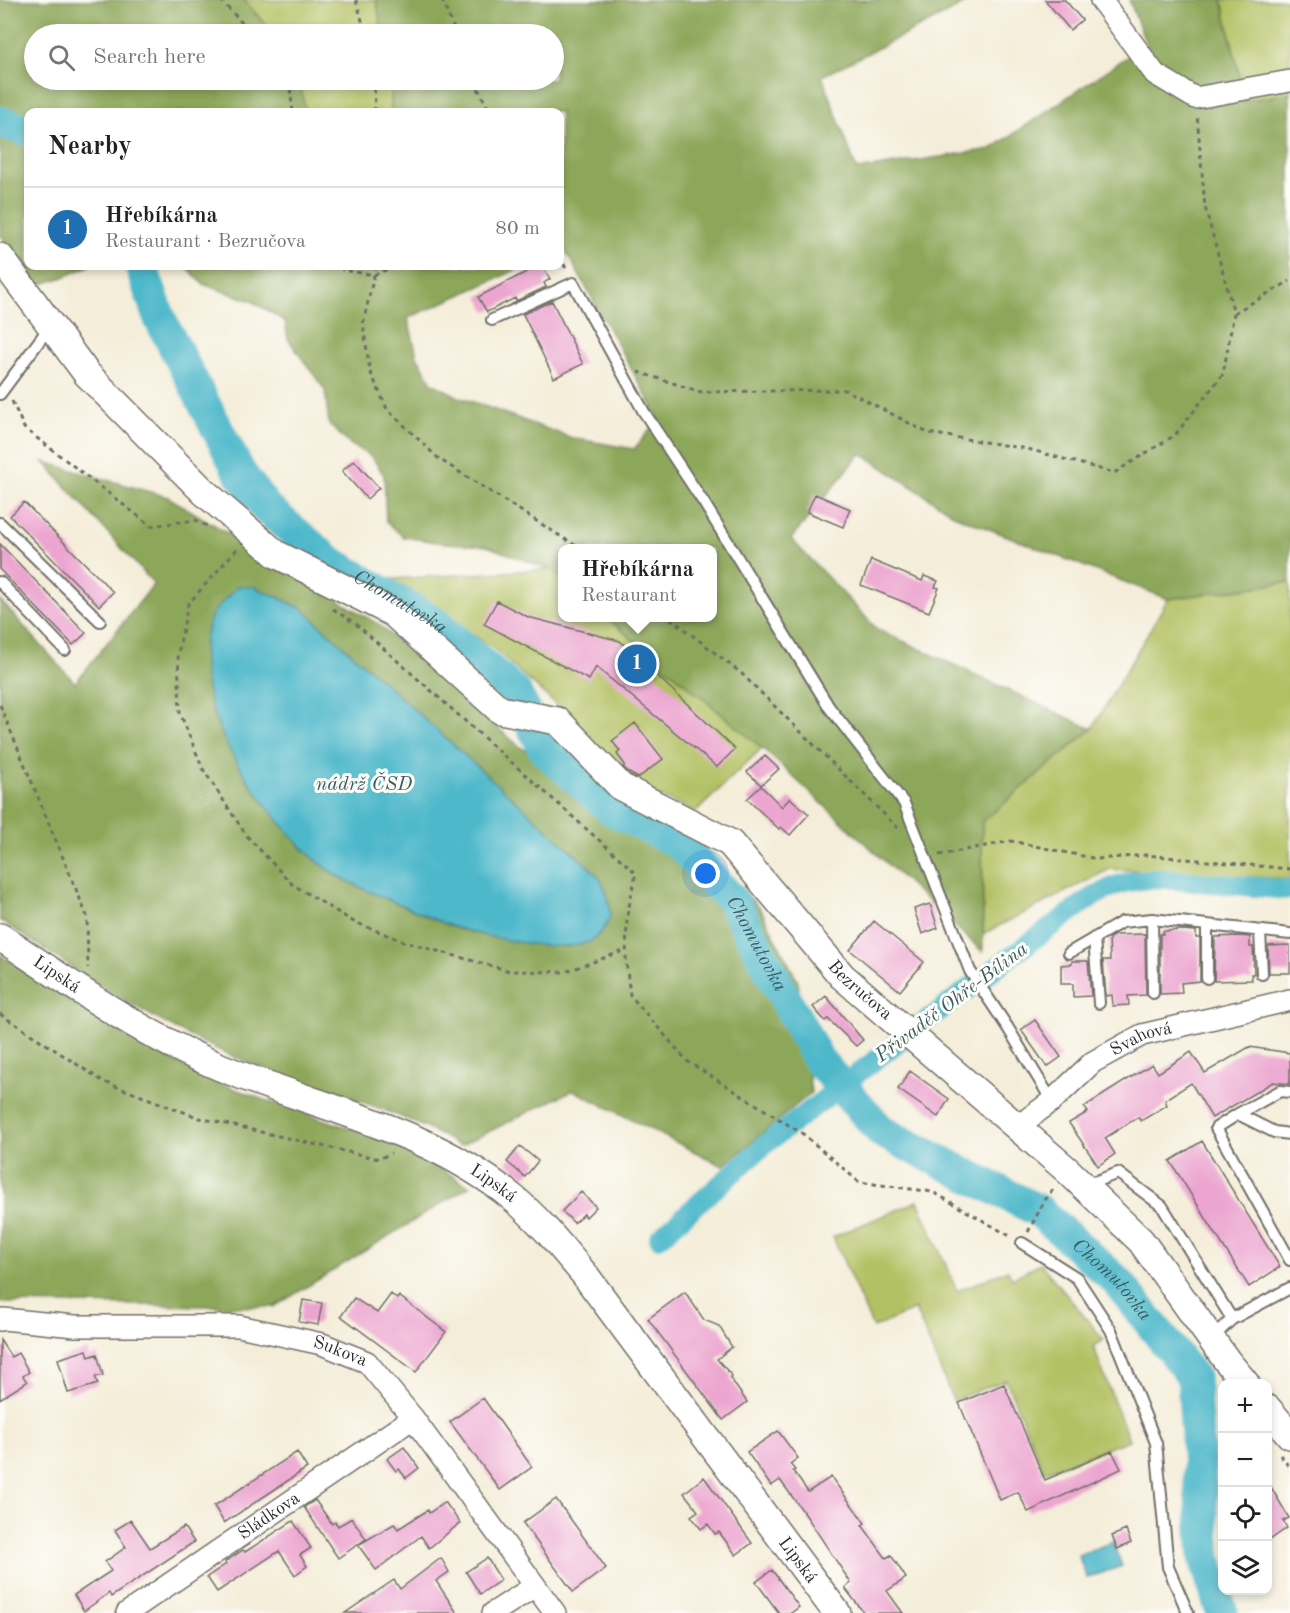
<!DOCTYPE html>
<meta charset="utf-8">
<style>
body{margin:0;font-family:"Old Standard TT",serif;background:#f6f6f6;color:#222}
.controls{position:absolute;right:18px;bottom:18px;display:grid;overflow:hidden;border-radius:12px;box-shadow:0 3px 9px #0003}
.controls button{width:54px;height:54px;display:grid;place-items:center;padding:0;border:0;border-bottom:2px solid #e0e0e0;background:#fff;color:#222;font:30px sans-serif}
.you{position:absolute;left:706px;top:874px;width:21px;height:21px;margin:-15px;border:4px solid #fff;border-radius:50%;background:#1a73e8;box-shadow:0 0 0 9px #1a73e833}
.badge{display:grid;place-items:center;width:39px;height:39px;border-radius:50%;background:#1f6fb2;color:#fff;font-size:20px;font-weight:700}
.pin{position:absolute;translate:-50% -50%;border:3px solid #fff;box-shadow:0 2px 6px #0006}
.popup{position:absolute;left:558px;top:544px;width:159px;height:78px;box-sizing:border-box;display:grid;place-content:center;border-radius:12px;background:#fff;filter:drop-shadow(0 2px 4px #0005);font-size:20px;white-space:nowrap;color:#767676}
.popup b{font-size:22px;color:#222}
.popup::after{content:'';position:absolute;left:50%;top:100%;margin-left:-12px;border:12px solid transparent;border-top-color:#fff}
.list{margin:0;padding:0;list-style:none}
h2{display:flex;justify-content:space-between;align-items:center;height:78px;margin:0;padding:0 24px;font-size:26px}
h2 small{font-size:20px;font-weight:400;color:#767676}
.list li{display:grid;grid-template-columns:39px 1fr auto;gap:18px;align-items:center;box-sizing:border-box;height:84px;padding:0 24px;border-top:2px solid #e0e0e0}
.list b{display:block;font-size:22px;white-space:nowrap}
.list p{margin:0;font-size:20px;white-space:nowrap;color:#767676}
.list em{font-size:20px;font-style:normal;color:#767676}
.icon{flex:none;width:33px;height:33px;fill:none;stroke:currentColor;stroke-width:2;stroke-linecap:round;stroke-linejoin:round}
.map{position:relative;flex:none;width:1290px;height:1613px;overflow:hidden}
.search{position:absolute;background:#fff;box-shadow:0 3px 9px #0003;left:24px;top:24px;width:540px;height:66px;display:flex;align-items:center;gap:15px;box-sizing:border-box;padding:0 21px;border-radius:33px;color:#767676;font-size:22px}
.panel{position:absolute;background:#fff;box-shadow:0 3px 9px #0003;left:24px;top:108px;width:540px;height:162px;border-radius:12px}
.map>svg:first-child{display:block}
.green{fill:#b2c164;stroke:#6e7648;stroke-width:1.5}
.forest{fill:#8da75a;stroke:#5c6942;stroke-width:1.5;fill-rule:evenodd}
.water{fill:#4eb8ca;stroke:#3c727a;stroke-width:1.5}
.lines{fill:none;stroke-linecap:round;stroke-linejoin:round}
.canal{stroke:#4eb8ca;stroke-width:20}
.river{stroke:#4eb8ca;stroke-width:33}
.building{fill:#eca5d0}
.service-casing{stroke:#716f68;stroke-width:14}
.minor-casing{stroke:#716f68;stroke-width:24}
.tertiary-casing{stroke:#716f68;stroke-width:30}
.path{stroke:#716f68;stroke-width:3;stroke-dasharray:4.5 4.5;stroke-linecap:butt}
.service{stroke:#fff;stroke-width:10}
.minor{stroke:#fff;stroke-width:21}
.tertiary{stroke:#fff;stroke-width:27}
.labels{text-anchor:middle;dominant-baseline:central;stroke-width:6;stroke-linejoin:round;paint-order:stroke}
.street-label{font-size:18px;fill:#2b2b2b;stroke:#fdfcf7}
.water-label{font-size:20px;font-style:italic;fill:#375c63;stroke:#fdfcf7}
</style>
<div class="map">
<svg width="1290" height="1613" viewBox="0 0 1290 1613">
<rect width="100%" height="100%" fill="#fdfcf7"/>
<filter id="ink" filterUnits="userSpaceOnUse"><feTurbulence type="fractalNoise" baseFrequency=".0167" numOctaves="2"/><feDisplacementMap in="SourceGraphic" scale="12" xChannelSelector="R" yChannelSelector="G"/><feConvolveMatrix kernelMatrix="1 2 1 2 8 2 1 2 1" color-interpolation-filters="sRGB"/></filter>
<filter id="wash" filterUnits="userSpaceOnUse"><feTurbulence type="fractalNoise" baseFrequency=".008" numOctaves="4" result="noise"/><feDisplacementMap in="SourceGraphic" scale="24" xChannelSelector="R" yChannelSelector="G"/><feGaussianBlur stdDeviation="1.35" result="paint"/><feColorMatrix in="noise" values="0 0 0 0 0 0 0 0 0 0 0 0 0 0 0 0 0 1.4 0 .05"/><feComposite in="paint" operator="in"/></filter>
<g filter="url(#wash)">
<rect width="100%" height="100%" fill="#f4edd9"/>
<path class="green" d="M244,0h132l7,34h-110z
M1222,0h68v93l-45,8z
M299,80h92v32h-85z
M551,569l11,10v39h45l155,130 -66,64 -70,-30 -64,-72 -69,-62 -102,-69z
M1290,582v297l-180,-10 -127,65 -1,-112 110,-93 76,-130z
M918,1201l39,90 51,-21 4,9 28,-16 64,77 -11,6 36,94 -85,32 -38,-92 -53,20 -38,-91 -42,19 -40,-91z"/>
<path class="forest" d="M0,0h244l29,34h-239v46h265l7,32h-278v154h61l-28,12 -22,7 -39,-51z
M376,0h593l-19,12 -128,64 35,94 134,-21 155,-105 -17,-44h93l23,101 45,-8v489l-122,17 -212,-83 -95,-63 -70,86 86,90 215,100 -110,93 1,130 -221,-204 -155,-130h105v-70h-150v31l-9,-8 -66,-25 -43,-3 -40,-6 -18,-15 -2,-47 -12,-18 -24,-14 -19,-19 -4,-34 -37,-51 -3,-18 -33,-20 -49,-17 -17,-18h339l-117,52 9,38 15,27 27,14 113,41 62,11 25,-30 -95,-171 -4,2v-138h-169v-32h163v-46h-171z
M44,462l124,35 210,127 142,123 192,109 49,54 37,72 13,111 -88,73 -150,-76 -113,56c-74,-44 -159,-60 -237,-94 -79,-35 -151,-85 -223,-132v-320l75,83 79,-99zM454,747l124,110 -9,90 -49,-5 -62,-13 -101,-43 -26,-14 -28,-23 -28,-33 -27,-37z
M0,955c69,45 137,92 213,125 55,24 115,39 172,61 30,12 57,29 85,45l-196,121 -271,-4 -3,-2z"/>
<path class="water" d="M238,586l17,1 46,21 277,249c7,7 17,14 22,22 6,10 14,33 8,43 -4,7 -11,16 -19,20 -30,12 -97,-4 -129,-13 -15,-4 -31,-12 -46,-19 -27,-11 -56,-22 -82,-38 -39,-25 -96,-101 -113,-145 -13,-33 -22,-75 -8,-110 5,-11 19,-22 27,-31z
M1113,1542l9,24 -35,12 -9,-23z"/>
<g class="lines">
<path class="canal" d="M659,1238l108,-95 231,-177 91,-67 25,-13 14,-4 26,-4 136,12"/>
<g class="river">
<path d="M0,122l28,8"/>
<path id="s1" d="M141,266l19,53 80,154 27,36 62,52 106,62 80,69 30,58 66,59 68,34 53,57 87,161 63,71 157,79 79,71 75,95 12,181 17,55"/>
</g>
</g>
<g id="blocks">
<path class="building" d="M1045,0h20l17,20 -12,10z
M538,266h5l7,13 -6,4 2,4 -30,14 -1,-3 -28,14 -9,-15z
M552,301l31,63 -29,14 -31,-64z
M354,460l25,28 -12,11 -25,-28z
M815,494l35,15 -7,18 -36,-15z
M24,502l89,90 -14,14 -89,-90z
M0,544l86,89 -13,12 -73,-75z
M871,560l51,21 2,-5 14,5 -3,6 4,1 -10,24 -68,-27z
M497,601l31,16 92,24 115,108 -18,18 -121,-100 -7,13 -105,-56z
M635,723l28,36 -25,19 -7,-4 -8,-7 2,-2 -8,-11 3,-3 -8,-10z
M765,756l14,13 -18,16 -14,-13z
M761,786l21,21 8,-9 19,16 -19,21 -9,-8 -2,2 -32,-30z
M930,904l8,24 -16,6 -8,-25z
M874,921l50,41 -24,29 -50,-41z
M1182,930l14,1v7h4v43l-19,2 1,10 -22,1v-60h3v-3z
M1145,934l1,61 -18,1 1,9 -16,1 -1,-11 -6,1 -3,-36h7l-1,-22 6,-3z
M1239,936l11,1v10h3l1,27h-3l1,6 -38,1 1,-44z
M1290,945v28h-21l-1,-27z
M1072,961h16l3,35 -18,1v-13h-12v-19l11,-1z
M826,996l37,44 -7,6 -28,-27 -3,2 -12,-14z
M1035,1020l26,37 -14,10 -26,-37z
M1249,1047l41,6v31l-17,-2 -61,36 -21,-35 -26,17 2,5 -26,16 -3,-4 -33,21 10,16 -17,12 -29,-43 19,-11 -4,-5 68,-43 6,9 33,-21 14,21z
M910,1071l39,28 -11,18 -40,-28z
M1202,1141l78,126 -31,20 -79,-126z
M520,1146l18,15 -13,16 -18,-15z
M581,1192l15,15 -10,10 -2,-3 -10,9 -12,-12z
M685,1292l19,28 15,6 13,21 -15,12 15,17 -2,2 17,24 -24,18 -75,-101z
M391,1294l6,5 2,-3 47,36 -30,40 -75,-56 13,-18 23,15z
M303,1300l19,3 -4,22 -19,-3z
M0,1340l11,17 7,-4 11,19 -6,4 4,6 -27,17z
M87,1350l2,7 8,-3 6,21 -8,2 3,7 -30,9 -10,-34z
M1004,1384l41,96 67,-29 9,18 -93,43 -10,-20 -18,8 -41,-97z
M483,1398l49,69 -32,23 -50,-68z
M778,1431l20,27 -8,6 5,6 -2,1 15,21 23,-15 34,46 -3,2 24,33 5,-3 15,23 -19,13 16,22h-39l-19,-25 6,-5 -46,-69 -25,-34 -9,6 -24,-34z
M404,1447l15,21 -13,10 -7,-9 -3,2 -9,-12z
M297,1452l10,16 -83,55 -10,-17z
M704,1477l48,66 -16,12 -17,-23 -4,2 -7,-10 -7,5 -10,-13 7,-5 -14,-18z
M1268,1482l21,36 -6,3 4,7 -19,13z
M556,1499l50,69 -33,24 -50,-69z
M315,1500l17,24 3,-2 3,4 14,-8 14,21 -28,19 -34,-51z
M445,1502l15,21 -31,25 -8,-12 -45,34 -18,-25 36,-21 4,5 30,-19 1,3z
M131,1520l19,28 34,-21 10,15 -83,55 -2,-4 -25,18 -10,-16 37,-24 -6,-9 21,-15 -11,-17z
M293,1521l18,27 -11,7 7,11 -12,9 -16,-24 -62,41 -10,-15 19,-13 -1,-2 18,-12 2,2z
M1126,1530l5,13 -14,6 -5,-13z
M441,1558l8,14 -13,9 21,32h-112l49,-33 6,9z
M487,1558l14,22 -21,14 -14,-22z
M772,1570l27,37 -8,6h-12l-23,-31z"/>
</g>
</g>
<g filter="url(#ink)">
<use href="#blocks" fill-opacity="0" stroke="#716f68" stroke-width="1.5"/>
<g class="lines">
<g class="service-casing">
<path id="service" d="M492,320l81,-37 71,129 60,91 125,204 75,96 66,168 38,57 44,73
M0,394l51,-69
M0,523l100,98
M0,582l65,68
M1152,919l1,74
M1260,931l2,43
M1094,938l5,65
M1069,953l53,-31 30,-3 138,15
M1207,978v-52
M1238,1114l42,-23 10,1
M1290,1134l-16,-2 -36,-18 -22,14 74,132
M1084,1186l34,-13 44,33 70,113 -20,19
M1022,1243l55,35 34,52 45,113 12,124 20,46
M1232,1319l58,-31"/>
</g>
<g class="minor-casing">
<g id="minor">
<path d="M1101,0l54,74 40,24 95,-17"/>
<path id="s2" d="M1017,1127l35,-26 41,-39 49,-27 148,-35"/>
<path id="s3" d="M0,1320l3,-1 72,7h164l83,18 45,18 46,56 142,195"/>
<path id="s4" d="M127,1613l286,-195"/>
<path d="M493,1613l42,-27"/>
</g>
</g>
<g class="tertiary-casing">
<g id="tertiary">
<path id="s5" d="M0,257l87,117 117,118 72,62 117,59 107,97 58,11 63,66 109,56 112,133 225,194 74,71 86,120 19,23"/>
<path id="s6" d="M0,937c71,47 141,97 220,130 99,41 208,61 293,131 27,22 49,50 72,77l252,338"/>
<path d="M1268,1409l22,26"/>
</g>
</g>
<path class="path" d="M221,0l31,34
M356,0l10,34
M442,0l14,34
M289,80l4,32
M374,80l1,32
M474,80l16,32
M560,256l7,15
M341,266l2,4 31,5 21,-9
M376,266l-13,58 7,47 17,38 52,50 140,89
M1234,313l56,-32
M638,372l63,20 145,-2 82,43 100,16 86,24 61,-38 48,-61 11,-61 -29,-106 -8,-92
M12,401l12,27 127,98 45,-6 14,8
M237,549l-49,55 -10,49 2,60 23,56 43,66 46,49 60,37 53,21 105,29 55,1 61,-22
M333,609l23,15 280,249 -9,43 -1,45 4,34 57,66 116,73 56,48 74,10 77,44
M670,618l71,55 157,155
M0,705l87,211 1,52
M939,855l72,-14 86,18 50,-4 143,14
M0,1014l104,68 96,36 179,41 12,-6
M1028,1232l17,-32 9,-12
M1280,1455l10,13"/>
<use href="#service" class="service"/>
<use href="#minor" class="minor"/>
<use href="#tertiary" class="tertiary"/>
</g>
</g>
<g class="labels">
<g class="street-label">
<text stroke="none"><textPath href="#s6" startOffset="68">Lipská</textPath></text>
<text stroke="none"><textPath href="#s5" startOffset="1152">Bezručova</textPath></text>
<text stroke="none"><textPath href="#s2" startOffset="154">Svahová</textPath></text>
<text stroke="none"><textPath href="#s6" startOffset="554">Lipská</textPath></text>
<text stroke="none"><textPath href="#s3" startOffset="344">Sukova</textPath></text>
<text stroke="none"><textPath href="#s4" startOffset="172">Sládkova</textPath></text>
<text stroke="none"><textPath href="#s6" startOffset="1040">Lipská</textPath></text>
</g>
<g class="water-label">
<text stroke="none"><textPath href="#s1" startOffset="438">Chomutovka</textPath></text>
<text x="364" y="785">nádrž ČSD</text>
<text stroke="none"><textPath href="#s1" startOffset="942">Chomutovka</textPath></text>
<text transform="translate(952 1003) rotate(-37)">Přivaděč Ohře-Bílina</text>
<text stroke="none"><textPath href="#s1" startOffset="1446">Chomutovka</textPath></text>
</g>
</g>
</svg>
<div class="controls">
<button>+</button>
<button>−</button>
<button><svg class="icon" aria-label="locate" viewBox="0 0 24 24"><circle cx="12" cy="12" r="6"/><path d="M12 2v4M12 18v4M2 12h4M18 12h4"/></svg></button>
<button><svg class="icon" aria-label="layers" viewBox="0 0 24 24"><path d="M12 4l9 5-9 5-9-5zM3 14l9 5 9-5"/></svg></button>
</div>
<div class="you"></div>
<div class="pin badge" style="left:637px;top:664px">1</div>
<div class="popup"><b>Hřebíkárna</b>Restaurant</div>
<div class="search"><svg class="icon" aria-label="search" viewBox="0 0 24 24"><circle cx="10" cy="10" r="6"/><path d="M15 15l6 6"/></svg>Search here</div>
<section class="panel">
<h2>Nearby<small></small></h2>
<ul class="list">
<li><span class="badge">1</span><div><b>Hřebíkárna</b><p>Restaurant · Bezručova</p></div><em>80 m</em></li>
</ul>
</section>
</div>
